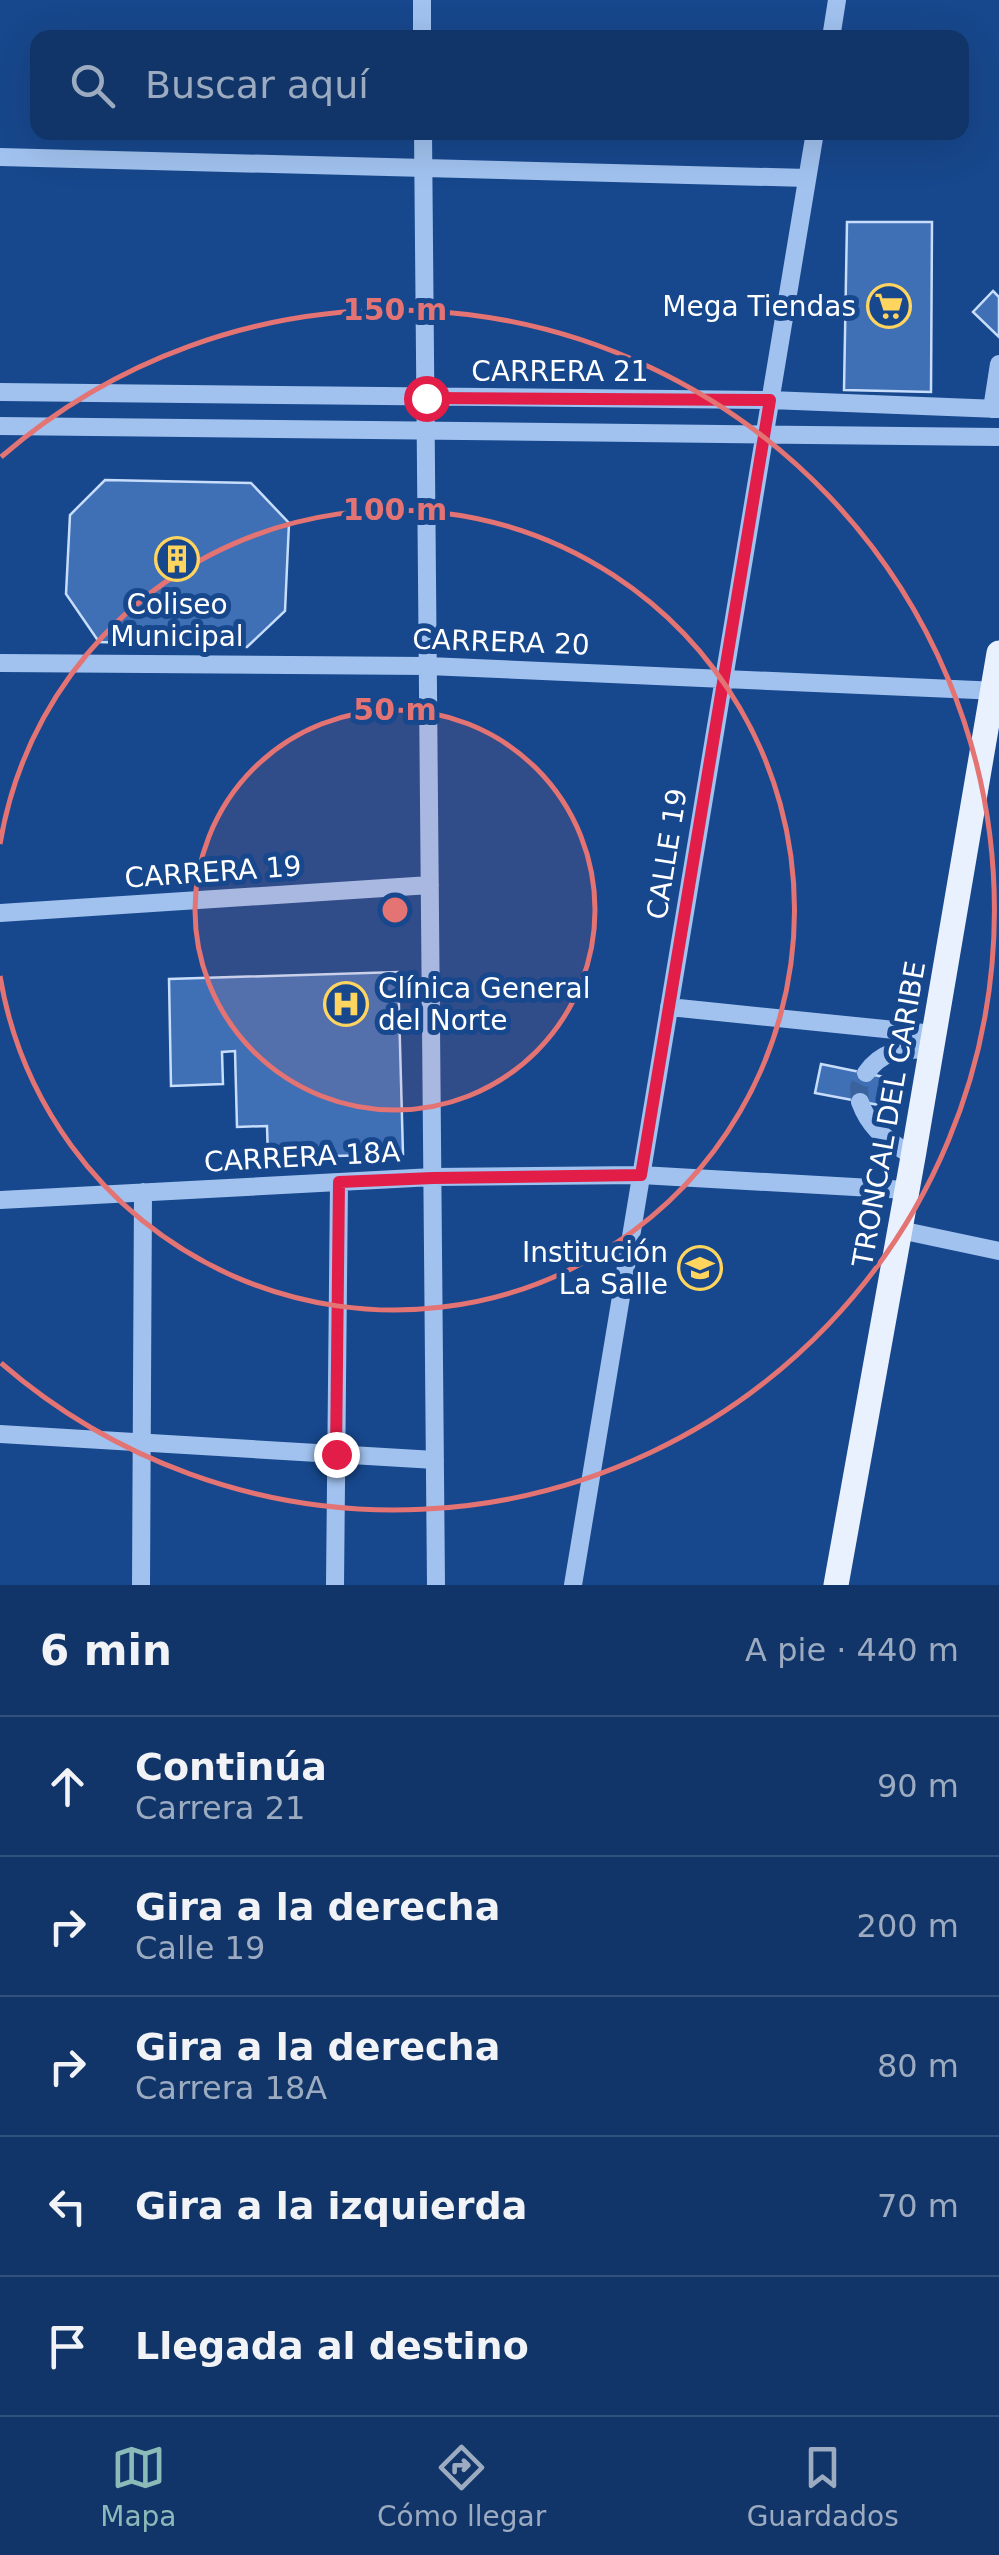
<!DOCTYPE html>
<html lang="es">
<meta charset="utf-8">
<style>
body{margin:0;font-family:"DejaVu Sans",sans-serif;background:#1e4071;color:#f1f3f6}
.stop{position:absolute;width:30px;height:30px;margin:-22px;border:8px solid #e11d48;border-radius:50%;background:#fff}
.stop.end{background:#e11d48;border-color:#fff;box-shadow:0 2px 10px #0008}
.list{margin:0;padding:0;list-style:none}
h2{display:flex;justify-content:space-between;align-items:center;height:130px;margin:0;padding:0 40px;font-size:42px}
h2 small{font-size:32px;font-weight:400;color:#9cabc0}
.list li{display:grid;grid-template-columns:65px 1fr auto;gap:30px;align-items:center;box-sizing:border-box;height:140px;padding:0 40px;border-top:2px solid #30507d}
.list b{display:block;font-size:38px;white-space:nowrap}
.list p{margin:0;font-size:32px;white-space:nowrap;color:#9cabc0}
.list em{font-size:32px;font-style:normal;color:#9cabc0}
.icon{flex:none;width:55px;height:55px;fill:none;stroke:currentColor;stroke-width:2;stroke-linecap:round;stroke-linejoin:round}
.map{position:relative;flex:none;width:999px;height:1585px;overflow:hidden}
.search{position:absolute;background:#113569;box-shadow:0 10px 40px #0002;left:30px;right:30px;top:30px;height:110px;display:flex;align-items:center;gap:25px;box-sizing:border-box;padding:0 35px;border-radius:20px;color:#9cabc0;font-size:38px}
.sheet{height:830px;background:#113569}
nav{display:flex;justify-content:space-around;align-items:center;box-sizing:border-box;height:140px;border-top:2px solid #30507d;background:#113569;font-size:28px;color:#9cabc0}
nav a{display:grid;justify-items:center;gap:5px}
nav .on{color:#8bbbb9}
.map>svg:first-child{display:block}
.building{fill:#3f70b5;stroke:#c7ddfb;stroke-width:2.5}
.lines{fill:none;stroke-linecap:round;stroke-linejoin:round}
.minor-tunnel{stroke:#3a639d;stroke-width:18;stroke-dasharray:18 9;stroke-linecap:butt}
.minor{stroke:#a1c2ef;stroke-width:18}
.major{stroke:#e9f1ff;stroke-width:25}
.route{stroke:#e11d48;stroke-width:12}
.ring{fill:none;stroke:#e47373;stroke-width:5}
.labels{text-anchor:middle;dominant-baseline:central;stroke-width:10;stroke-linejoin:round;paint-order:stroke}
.poi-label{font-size:28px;fill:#fff;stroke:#17478c;text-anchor:end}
.street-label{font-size:28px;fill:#fff;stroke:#17478c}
.centre{fill:#e47373;stroke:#17478c;stroke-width:5}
.ring-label{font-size:30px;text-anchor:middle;font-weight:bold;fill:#e47373;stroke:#17478c;stroke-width:10;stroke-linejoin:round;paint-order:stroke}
</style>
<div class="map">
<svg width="999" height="1585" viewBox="0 0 999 1585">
<rect width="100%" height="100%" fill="#17478c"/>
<path class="building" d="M847,222h85l-1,170 -87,-2z
M993,291l6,6v40l-26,-25z
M105,480l146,3 38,40 -4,88 -38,36 -148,-5 -33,-48 4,-79z
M398,972l5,182 -135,4 -1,-32 -30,1 -2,-76 -13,1 1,32 -52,2 -2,-107z
M821,1064l68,14 -5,28 -69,-13z"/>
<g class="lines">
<path class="minor-tunnel" d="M860,1102l-1,-15 7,-14"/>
<path class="minor" d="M422,0v38
M831,38l6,-38
M423,132l13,1453
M0,157l807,21
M0,392l770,8 229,9
M992,409l7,-45
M0,426l999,11
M0,663l428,3 571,25
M0,913l430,-28
M669,1007l265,27
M866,1073c18,-25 37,-23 65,-24
M860,1102c11,30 28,37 53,55
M0,1200l433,-23 208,-2 266,15
M900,1230l99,21
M0,1434l435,26
M141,1585l2,-393
M335,1585l4,-403
M573,1585l242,-1453"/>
<path class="major" d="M836,1585l77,-428 86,-504"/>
</g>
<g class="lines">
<path class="route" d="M336,1454l3,-272 94,-4 208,-3 129,-775 -344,-2"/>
</g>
<circle cx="395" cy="910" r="200" fill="#e47373" fill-opacity=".12"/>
<g class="ring">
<circle cx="395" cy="910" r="200"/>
<path d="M0 844A400 400 0 1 1 0 976"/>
<path d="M1 457A600 600 0 1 1 1 1363"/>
</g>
<defs>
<g id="supermarket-ring" transform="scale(2.25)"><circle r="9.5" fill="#17478c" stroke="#ffd55f" stroke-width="1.5"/><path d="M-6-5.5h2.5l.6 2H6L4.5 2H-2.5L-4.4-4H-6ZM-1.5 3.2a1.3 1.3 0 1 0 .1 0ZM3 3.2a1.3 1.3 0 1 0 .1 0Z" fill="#ffd55f"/></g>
<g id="building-ring" transform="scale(2.25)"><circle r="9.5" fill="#17478c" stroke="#ffd55f" stroke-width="1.5"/><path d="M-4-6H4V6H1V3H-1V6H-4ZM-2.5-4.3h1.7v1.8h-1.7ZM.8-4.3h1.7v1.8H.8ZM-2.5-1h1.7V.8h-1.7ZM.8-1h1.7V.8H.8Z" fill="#ffd55f"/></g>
<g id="hospital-ring" transform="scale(2.25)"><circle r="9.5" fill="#17478c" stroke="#ffd55f" stroke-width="1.5"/><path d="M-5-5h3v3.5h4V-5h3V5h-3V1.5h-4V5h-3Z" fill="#ffd55f"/></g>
<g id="school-ring" transform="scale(2.25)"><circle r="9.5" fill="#17478c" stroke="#ffd55f" stroke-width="1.5"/><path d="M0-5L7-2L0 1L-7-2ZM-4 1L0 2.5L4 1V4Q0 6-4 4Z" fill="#ffd55f"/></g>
</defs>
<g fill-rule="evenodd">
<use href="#supermarket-ring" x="889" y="306"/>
<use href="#building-ring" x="177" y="559"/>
<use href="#hospital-ring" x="346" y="1004"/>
<use href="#school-ring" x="700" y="1268"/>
</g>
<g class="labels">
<g class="poi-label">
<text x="856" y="306">Mega Tiendas</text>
<text x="177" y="604" text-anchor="middle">Coliseo<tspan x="177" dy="32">Municipal</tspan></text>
<text x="378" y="988" text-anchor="start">Clínica General<tspan x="378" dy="32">del Norte</tspan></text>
<text x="668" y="1252">Institución<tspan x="668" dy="32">La Salle</tspan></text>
</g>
<g class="street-label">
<text x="560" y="371">CARRERA 21</text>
<text transform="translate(501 642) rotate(2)">CARRERA 20</text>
<text transform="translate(667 854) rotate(-81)">CALLE 19</text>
<text transform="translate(213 872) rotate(-4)">CARRERA 19</text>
<text transform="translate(889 1114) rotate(-80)">TRONCAL DEL CARIBE</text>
<text transform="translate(302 1157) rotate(-3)">CARRERA 18A</text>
</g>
</g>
<circle cx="395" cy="910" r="15" class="centre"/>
<g class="ring-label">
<text x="395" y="320">150 m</text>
<text x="395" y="520">100 m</text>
<text x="395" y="720">50 m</text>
</g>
</svg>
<div class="stop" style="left:426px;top:398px"></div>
<div class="stop end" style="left:336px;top:1454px"></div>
<div class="search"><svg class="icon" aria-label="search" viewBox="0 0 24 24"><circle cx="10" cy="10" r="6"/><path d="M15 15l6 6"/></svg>Buscar aquí</div>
</div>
<section class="sheet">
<h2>6 min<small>A pie · 440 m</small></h2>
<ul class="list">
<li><svg class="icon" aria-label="ahead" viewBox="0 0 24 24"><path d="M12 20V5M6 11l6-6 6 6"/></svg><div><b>Continúa</b><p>Carrera 21</p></div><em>90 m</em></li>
<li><svg class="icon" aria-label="right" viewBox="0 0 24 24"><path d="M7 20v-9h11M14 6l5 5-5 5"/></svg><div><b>Gira a la derecha</b><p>Calle 19</p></div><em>200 m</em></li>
<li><svg class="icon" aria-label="right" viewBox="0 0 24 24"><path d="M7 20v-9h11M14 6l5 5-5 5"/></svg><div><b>Gira a la derecha</b><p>Carrera 18A</p></div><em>80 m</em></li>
<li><svg class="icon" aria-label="left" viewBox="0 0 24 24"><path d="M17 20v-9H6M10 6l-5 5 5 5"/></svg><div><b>Gira a la izquierda</b></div><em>70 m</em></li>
<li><svg class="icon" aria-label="arrive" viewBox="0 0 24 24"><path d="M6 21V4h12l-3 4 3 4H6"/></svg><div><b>Llegada al destino</b></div></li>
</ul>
</section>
<nav>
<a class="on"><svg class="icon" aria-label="map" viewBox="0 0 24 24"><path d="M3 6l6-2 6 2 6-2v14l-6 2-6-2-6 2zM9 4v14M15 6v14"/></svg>Mapa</a>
<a><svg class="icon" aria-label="directions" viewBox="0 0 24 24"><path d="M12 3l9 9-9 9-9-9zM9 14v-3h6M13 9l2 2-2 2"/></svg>Cómo llegar</a>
<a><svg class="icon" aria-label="saved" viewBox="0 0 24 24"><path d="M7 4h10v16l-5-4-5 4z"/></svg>Guardados</a>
</nav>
